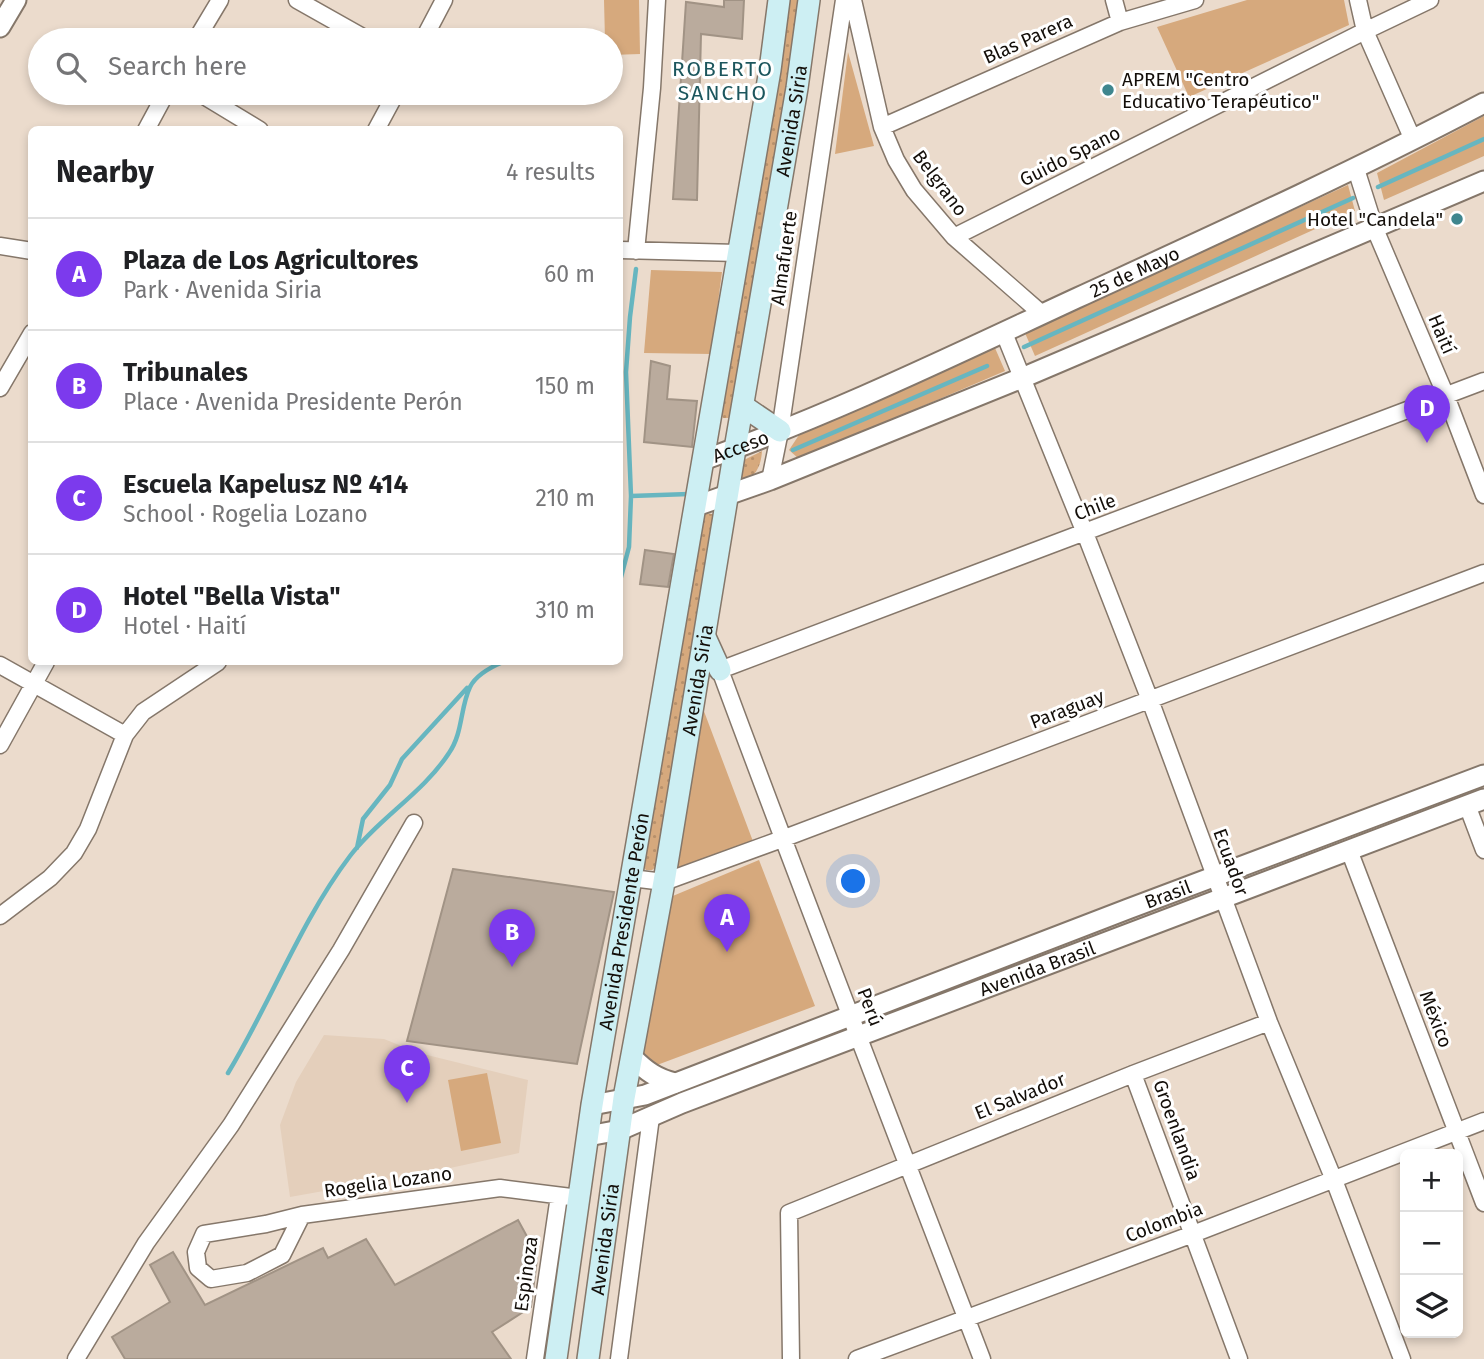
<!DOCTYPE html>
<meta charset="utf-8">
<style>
body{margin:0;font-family:"Fira Sans",sans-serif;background:#f2f2f2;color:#202124}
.controls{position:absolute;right:21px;bottom:21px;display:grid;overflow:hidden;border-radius:10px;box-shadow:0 4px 10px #0003}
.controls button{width:63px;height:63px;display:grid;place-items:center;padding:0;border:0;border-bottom:2px solid #e0e0e0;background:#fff;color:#202124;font:35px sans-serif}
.you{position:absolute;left:854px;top:882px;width:24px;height:24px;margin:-18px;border:5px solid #fff;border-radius:50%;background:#1a73e8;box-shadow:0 0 0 10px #1a73e833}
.badge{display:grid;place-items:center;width:46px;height:46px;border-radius:50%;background:#7c3aed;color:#fff;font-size:23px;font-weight:700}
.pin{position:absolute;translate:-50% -58px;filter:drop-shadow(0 2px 4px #0008)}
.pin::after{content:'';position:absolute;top:37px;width:24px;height:21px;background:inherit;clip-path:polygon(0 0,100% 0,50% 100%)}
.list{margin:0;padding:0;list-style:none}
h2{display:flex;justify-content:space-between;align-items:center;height:91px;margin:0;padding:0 28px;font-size:30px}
h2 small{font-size:23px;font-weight:400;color:#757577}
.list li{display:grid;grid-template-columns:46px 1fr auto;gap:21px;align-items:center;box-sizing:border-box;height:112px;padding:0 28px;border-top:2px solid #e0e0e0}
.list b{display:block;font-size:26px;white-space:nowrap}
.list p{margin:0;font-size:23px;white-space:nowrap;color:#757577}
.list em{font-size:23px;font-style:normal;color:#757577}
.icon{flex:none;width:38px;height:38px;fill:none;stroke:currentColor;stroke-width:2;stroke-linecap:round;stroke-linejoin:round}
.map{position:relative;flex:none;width:1484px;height:1359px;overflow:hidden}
.search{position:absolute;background:#fff;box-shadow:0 4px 10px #0003;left:28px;top:28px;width:595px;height:77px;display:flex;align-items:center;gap:18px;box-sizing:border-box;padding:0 24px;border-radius:38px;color:#757577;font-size:26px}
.panel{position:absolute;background:#fff;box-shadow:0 4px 10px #0003;left:28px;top:126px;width:595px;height:539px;border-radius:10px}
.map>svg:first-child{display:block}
.built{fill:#e4cfbb}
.grass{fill:url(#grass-dots)}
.park{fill:#d6a97d}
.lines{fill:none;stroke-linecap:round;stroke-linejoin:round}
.stream{stroke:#67b6c0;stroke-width:4.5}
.building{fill:#baab9d;stroke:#a19385;stroke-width:2}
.minor-casing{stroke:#85776a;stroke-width:19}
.tertiary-casing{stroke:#85776a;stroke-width:23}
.secondary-casing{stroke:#85776a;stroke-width:24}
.minor{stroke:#fff;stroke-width:16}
.tertiary{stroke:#fff;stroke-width:19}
.secondary{stroke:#cdeff3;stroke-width:21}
.poi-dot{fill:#3f868e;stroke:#fff;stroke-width:2.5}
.labels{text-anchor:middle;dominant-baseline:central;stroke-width:6;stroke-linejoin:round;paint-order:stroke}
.street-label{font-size:19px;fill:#130e09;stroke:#fff}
.poi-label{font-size:19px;fill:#130e09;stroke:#fff;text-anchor:start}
.neighbourhood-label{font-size:21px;letter-spacing:2px;fill:#1c565d;stroke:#fff}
</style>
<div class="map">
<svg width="1484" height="1359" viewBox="0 0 1484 1359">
<defs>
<pattern id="grass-dots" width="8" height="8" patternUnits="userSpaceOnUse" patternTransform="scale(1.75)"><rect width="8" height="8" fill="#d6a97d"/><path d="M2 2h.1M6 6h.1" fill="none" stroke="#b7906b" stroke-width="1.8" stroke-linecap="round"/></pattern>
</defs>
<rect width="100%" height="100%" fill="#ebdbcc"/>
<path class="built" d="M324,1035l60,4 35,14 109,27 -9,73 -78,17 -151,27 -10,-72 16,-43z"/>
<path class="grass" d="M787,0h15l-72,418h-7l-2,-4z
M762,451c-1,16 -7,28 -23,32l3,-22z
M705,513l7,1 2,1 -58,352 -4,3h-6l-4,-5 60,-349z"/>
<path class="park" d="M604,0h35l1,54 -29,1v-15h-6z
M1247,0h97l5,25 -160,72 -32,-70z
M848,52l26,94 -39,8z
M1484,116v40l-100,44 -7,-27z
M1348,185l7,26 -320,145 -10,-23z
M651,270l71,2 -11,82 -67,-1z
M995,348l10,23 -206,88 -10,-9 12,-18z
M702,706l52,138 -80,28z
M759,860l56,146 -158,59 -16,-9 27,-158z
M487,1073l14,70 -40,8 -13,-71z"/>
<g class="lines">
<path class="stream" d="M1378,187l106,-48
M1024,347l329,-149
M793,450l194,-84
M631,496l58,-2
M620,581l9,-34 2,-51 -5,-124 4,-55 6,-48
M357,848l6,-29 27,-34 12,-26 65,-71
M228,1073c43,-71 72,-151 122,-217 29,-38 73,-63 99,-103 14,-20 11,-45 21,-66 6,-12 21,-20 33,-25"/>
</g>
<path class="building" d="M724,0h20l-2,39 -41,-5 -4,166 -24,-1 13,-197 38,5z
M651,361l19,5 -3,33 30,2 -5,46 -48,-5z
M645,550l29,4 -6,33 -28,-3z
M453,869l161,23 -37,172 -170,-23z
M518,1220l12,22 7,17 -6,48 -39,25 19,27h-386l-13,-22 58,-35 -20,-37 23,-13 32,53 118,-57 5,10 38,-19 29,46z"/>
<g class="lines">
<g class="minor-casing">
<path id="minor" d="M297,0l71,40
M853,0l29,127 14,33 18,30 40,47 88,77
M1114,0l6,22
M1358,0l7,31 48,109
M196,40l24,-40
M423,40l21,-40
M199,93l61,37
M882,127l238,-105 75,-22
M146,130l20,-37
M376,130l20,-37
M1356,169l19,60 71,167 38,99
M954,237l411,-206 65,-31
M0,246l32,5
M620,250l118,3
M636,251l16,-163 5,-88
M1004,333l81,200 65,167 119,322 65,158 68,179
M0,388l32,-55
M770,480l10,-49 64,-431
M0,665l125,70
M0,745l46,-83
M1467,805l17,45
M1349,850l135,353
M631,878l33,4 118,-43 702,-266
M0,916l50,-38 24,-25 14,-24 37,-94 18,-23 75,-50
M1133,1074l106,285
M302,1215l-20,40 -35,18 -36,6 -13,-11 -2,-16 8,-18 62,-10 36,-9 198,-27 79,10
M76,1359l70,-116 85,-118 110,-175 73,-127
M535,1359l24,-163
M619,1359l32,-242
M791,1359l-2,-146 344,-139 136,-52
M857,1359l336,-125 291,-113
M982,1359c-88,-230 -177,-459 -262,-689l764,-289"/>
</g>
<g class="tertiary-casing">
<g id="tertiary">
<path d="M0,27l16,-27"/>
<path id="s1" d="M703,460c128,-45 251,-105 374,-162 137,-63 274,-125 407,-195"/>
<path d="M696,506l74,-26 252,-102 462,-197"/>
<path d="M633,1058c13,13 24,21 42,25"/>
<path id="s2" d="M592,1105l53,-10 483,-186 356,-134"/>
<path id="s3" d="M588,1136l32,-6 62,-27 802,-304"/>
</g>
</g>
<g class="secondary-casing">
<g id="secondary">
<path d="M743,406l37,25"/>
<path d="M705,637l15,33"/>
<path id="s4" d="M556,1359l36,-254 178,-1035 9,-70"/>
<path id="s5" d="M588,1359l36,-261 40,-216 71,-433 62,-361 12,-88"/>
</g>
</g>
<use href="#minor" class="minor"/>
<use href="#tertiary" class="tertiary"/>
<use href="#secondary" class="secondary"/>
</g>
<g class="poi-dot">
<circle cx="1108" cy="90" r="7"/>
<circle cx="1457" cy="219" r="7"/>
</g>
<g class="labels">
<g class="street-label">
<text transform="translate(1028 39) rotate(-24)">Blas Parera</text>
<text stroke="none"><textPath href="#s5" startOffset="1255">Avenida Siria</textPath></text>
<text transform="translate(1070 156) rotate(-27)">Guido Spano</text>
<text transform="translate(940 183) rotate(53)">Belgrano</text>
<text transform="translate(784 258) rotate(-82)">Almafuerte</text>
<text stroke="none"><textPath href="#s1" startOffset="471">25 de Mayo</textPath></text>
<text transform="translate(1442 334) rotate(67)">Haití</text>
<text stroke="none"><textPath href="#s1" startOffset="40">Acceso</textPath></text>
<text transform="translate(1095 507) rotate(-21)">Chile</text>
<text stroke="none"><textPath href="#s5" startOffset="688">Avenida Siria</textPath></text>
<text transform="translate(1067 709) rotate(-21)">Paraguay</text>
<text transform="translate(1231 862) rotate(70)">Ecuador</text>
<text stroke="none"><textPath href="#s2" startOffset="614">Brasil</textPath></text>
<text stroke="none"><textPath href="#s4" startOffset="443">Avenida Presidente Perón</textPath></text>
<text stroke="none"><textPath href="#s3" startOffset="480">Avenida Brasil</textPath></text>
<text transform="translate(870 1007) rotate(69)">Perú</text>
<text transform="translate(1436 1019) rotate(69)">México</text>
<text transform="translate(1020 1096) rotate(-22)">El Salvador</text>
<text transform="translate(1177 1130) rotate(70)">Groenlandia</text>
<text transform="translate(388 1182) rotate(-8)">Rogelia Lozano</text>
<text transform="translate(1164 1222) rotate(-21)">Colombia</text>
<text stroke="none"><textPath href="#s5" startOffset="121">Avenida Siria</textPath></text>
<text transform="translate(526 1274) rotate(-82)">Espinoza</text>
</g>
<g class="poi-label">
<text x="1122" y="79">APREM "Centro<tspan x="1122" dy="22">Educativo Terapéutico"</tspan></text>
<text x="1443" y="219" text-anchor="end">Hotel "Candela"</text>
</g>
<g class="neighbourhood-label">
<text x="723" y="69">ROBERTO<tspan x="723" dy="24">SANCHO</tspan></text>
</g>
</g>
</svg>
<div class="controls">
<button>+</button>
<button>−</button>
<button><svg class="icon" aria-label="layers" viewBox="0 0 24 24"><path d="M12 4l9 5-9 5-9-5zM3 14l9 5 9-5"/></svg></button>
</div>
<div class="you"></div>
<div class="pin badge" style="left:727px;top:952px">A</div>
<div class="pin badge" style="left:512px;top:967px">B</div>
<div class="pin badge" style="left:407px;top:1103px">C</div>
<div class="pin badge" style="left:1427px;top:443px">D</div>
<div class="search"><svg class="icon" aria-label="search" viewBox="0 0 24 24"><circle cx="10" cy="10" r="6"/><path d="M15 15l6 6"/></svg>Search here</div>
<section class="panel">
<h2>Nearby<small>4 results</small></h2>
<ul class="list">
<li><span class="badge">A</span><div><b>Plaza de Los Agricultores</b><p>Park · Avenida Siria</p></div><em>60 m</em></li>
<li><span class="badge">B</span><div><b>Tribunales</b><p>Place · Avenida Presidente Perón</p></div><em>150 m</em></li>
<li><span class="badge">C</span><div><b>Escuela Kapelusz Nº 414</b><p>School · Rogelia Lozano</p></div><em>210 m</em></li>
<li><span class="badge">D</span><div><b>Hotel &quot;Bella Vista&quot;</b><p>Hotel · Haití</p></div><em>310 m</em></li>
</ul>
</section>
</div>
